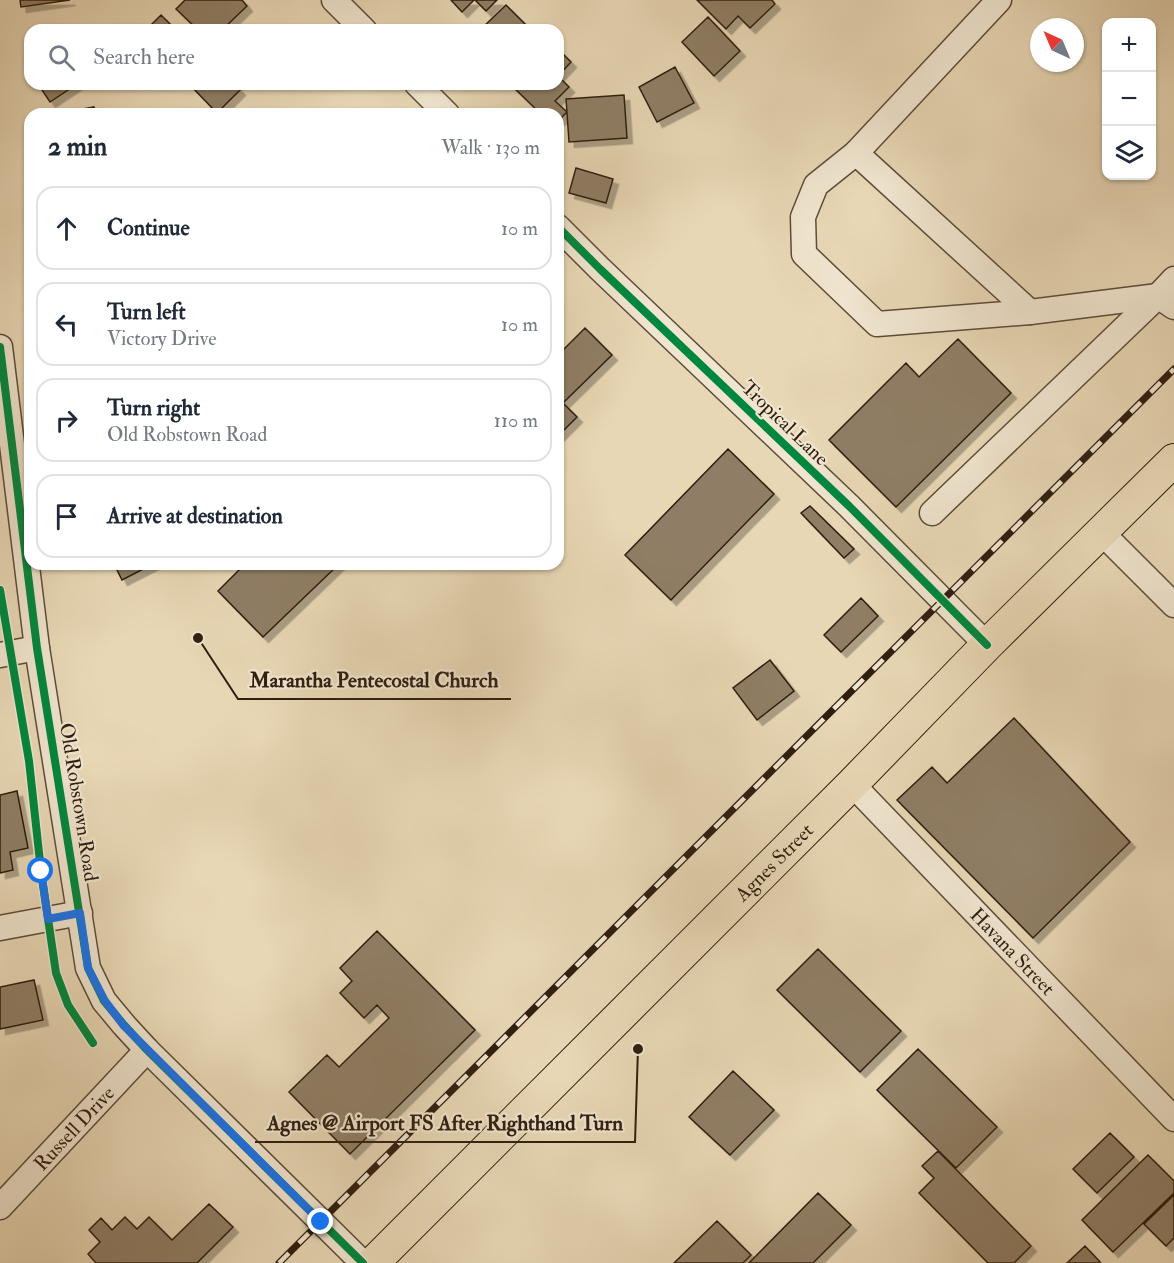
<!DOCTYPE html>
<meta charset="utf-8">
<style>
body{margin:0;font-family:"IM FELL Double Pica",serif;background:#f6f6f7;color:#1f2937}
.controls{position:absolute;right:18px;top:18px;display:grid;overflow:hidden;border-radius:12px;box-shadow:0 2px 4px #0004}
.controls button{width:54px;height:54px;display:grid;place-items:center;padding:0;border:0;border-bottom:2px solid #e0e1e3;background:#fff;color:#1f2937;font:30px sans-serif}
.compass{position:absolute;left:1030px;top:18px;width:54px;height:54px;border-radius:50%;background:#fff;box-shadow:0 2px 4px #0004;rotate:316deg}
.stop{position:absolute;width:18px;height:18px;margin:-14px;border:4px solid #1a73e8;border-radius:50%;background:#fff}
.stop.end{background:#1a73e8;border-color:#fff;box-shadow:0 2px 6px #0008}
.list{margin:0;padding:0;list-style:none}
h2{display:flex;justify-content:space-between;align-items:center;height:78px;margin:0;padding:0 24px;font-size:26px}
h2 small{font-size:20px;font-weight:400;color:#747a83}
.list li{display:grid;grid-template-columns:39px 1fr auto;gap:18px;align-items:center;box-sizing:border-box;height:84px;margin:0 12px 12px;padding:0 12px;border:2px solid #e0e1e3;border-radius:18px}
.list b{display:block;font-size:22px;white-space:nowrap}
.list p{margin:0;font-size:20px;white-space:nowrap;color:#747a83}
.list em{font-size:20px;font-style:normal;color:#747a83}
.icon{flex:none;width:33px;height:33px;fill:none;stroke:currentColor;stroke-width:2;stroke-linecap:round;stroke-linejoin:round}
.map{position:relative;flex:none;width:1174px;height:1263px;overflow:hidden}
.search{position:absolute;background:#fff;box-shadow:0 2px 4px #0004;left:24px;top:24px;width:540px;height:66px;display:flex;align-items:center;gap:15px;box-sizing:border-box;padding:0 21px;border-radius:18px;color:#747a83;font-size:22px}
.panel{position:absolute;background:#fff;box-shadow:0 2px 4px #0004;left:24px;top:108px;width:540px;height:462px;border-radius:18px}
.map>svg:first-child{display:block}
.building{fill:#8f7e65;stroke:#2f1e0f;stroke-width:1.5;filter:url(#shadow)}
.lines{fill:none;stroke-linecap:round;stroke-linejoin:round}
.minor-casing{stroke:#5d4c38;stroke-width:27}
.major-casing{stroke:#2f1e0f;stroke-width:34}
.minor{stroke:#f0e5cf;stroke-width:24}
.major{stroke:#e8d7b5;stroke-width:32}
.rail-casing{stroke:#2f1e0f;stroke-width:7}
.rail{stroke:#f0e5cf;stroke-width:4.5;stroke-dasharray:14;stroke-linecap:butt}
.cycleway-casing{stroke:#f0e5cf;stroke-width:11}
.cycleway{stroke:#00873e;stroke-width:8}
.route{stroke:#1a73e8;stroke-width:8}
.labels{text-anchor:middle;dominant-baseline:central;stroke-width:4.5;stroke-linejoin:round;paint-order:stroke}
.street-label{font-size:20px;fill:#2f1e0f;stroke:#f0e5cf}
.leader{fill:none;stroke:#2f1e0f;stroke-width:2}
.callout-dot{fill:#2f1e0f;stroke:#f0e5cf;stroke-width:2}
.callout-label{font-size:21px;text-anchor:middle;font-weight:bold;fill:#2f1e0f;stroke:#f0e5cf;stroke-width:4.5;stroke-linejoin:round;paint-order:stroke}
</style>
<div class="map">
<svg width="1174" height="1263" viewBox="0 0 1174 1263">
<defs>
<filter id="shadow"><feDropShadow dx="5.5" dy="5.5" stdDeviation="0" flood-color="#0004"/></filter>
</defs>
<rect width="100%" height="100%" fill="#e8d7b5"/>
<filter id="stains"><feTurbulence type="fractalNoise" baseFrequency=".00333" numOctaves="4"/><feColorMatrix values="0 0 0 0 .2 0 0 0 0 .09 0 0 0 0 .02 0 0 0 .5 -.17"/></filter>
<radialGradient id="worn" r=".72"><stop offset=".6" stop-color="#630" stop-opacity="0"/><stop offset="1" stop-color="#630" stop-opacity=".3"/></radialGradient>
<path class="building" d="M20,0h50l-49,7z
M185,0h57l5,6 -25,24h-24l-22,-21z
M451,0h23l-12,12z
M475,0h22l-11,11z
M697,0h75l3,4 -25,24 -12,-12 -12,13z
M506,5l25,25 -50,-1z
M161,15l15,15h-30z
M708,17l32,34 -26,25 -32,-34z
M558,49l13,13 -13,14z
M675,67l19,36 -37,19 -18,-35z
M558,76l11,11 -14,14 12,11 -9,9v-7h-17l-31,-30h48z
M38,84h39l-27,18z
M189,84h45l6,6 -23,23z
M624,95l3,43 -58,4 -3,-43z
M94,107l1,7h-39z
M576,168l37,11 -7,24 -37,-10z
M585,328l27,27 -49,48 14,14 -19,19v-81z
M958,339l53,54 -115,114 -67,-67 77,-77 13,14z
M728,449l46,45 -103,106 -46,-45z
M810,506l44,43 -10,9 -43,-45z
M114,564h39l-31,16z
M245,564h94l-76,73 -45,-46z
M861,598l17,18 -37,36 -17,-17z
M770,660l24,31 -37,29 -24,-32z
M1014,718l116,124 -97,96 -136,-138 35,-33 15,16z
M17,791l11,57 -18,4 3,18 -13,3v-78z
M377,931l98,99 -125,124 -61,-62 38,-37 12,12 50,-49 -12,-13 -13,13 -24,-25 12,-12 -12,-13z
M818,949l83,82 -41,41 -83,-82z
M34,980l9,40 -43,9v-42z
M918,1049l79,78 -41,41 -79,-78z
M733,1071l41,39 -44,45 -41,-38z
M1110,1133l24,24 -37,36 -24,-24z
M938,1151l93,95 -17,17h-26l-69,-70 15,-15 -12,-12z
M1148,1155l26,26v12l-61,59 -31,-32z
M818,1193l33,32 -38,38h-64z
M1174,1195v43l-8,8 -22,-22z
M209,1204l24,23 -36,36h-101l-8,-9 12,-12 -11,-12 12,-12 11,12 13,-13 12,12 12,-12 23,23z
M717,1221l34,34 -8,8h-69z
M1085,1246l15,16 -1,1h-32z"/>
<g class="lines">
<g class="minor-casing">
<g id="minor">
<path d="M334,0l30,30"/>
<path d="M999,0l-143,153 -40,32 -13,32 1,37 73,70 153,-12 128,-16 16,11"/>
<path d="M417,84l30,30"/>
<path d="M856,153l174,159"/>
<path d="M558,227l42,42 249,237 138,139"/>
<path d="M0,347l37,301 51,320 16,33 20,24 23,25 216,213"/>
<path d="M932,513l226,-217 16,-17"/>
<path d="M1102,533l72,72"/>
<path d="M0,655l37,-7"/>
<path id="s1" d="M852,784l322,335"/>
<path d="M0,928l80,-15"/>
<path id="s2" d="M0,1207l147,-157"/>
</g>
</g>
<g class="major-casing">
<g id="major">
<path id="s3" d="M373,1263l479,-479 135,-139 187,-185"/>
</g>
</g>
<use href="#minor" class="minor"/>
<use href="#major" class="major"/>
<g class="rail-casing">
<path id="rail" d="M279,1263l895,-894"/>
</g>
<use href="#rail" class="rail"/>
<g class="cycleway-casing">
<path id="cycleway" d="M558,227l42,42 249,237 138,139
M0,347l37,301 51,320 16,33 20,24 23,25 216,213
M0,590l29,171 12,110 15,102 12,32 25,38"/>
</g>
<use href="#cycleway" class="cycleway"/>
</g>
<g class="lines">
<path class="route" d="M41,871l7,48 32,-6 8,55 17,33 19,25 197,196"/>
</g>
<g class="labels">
<g class="street-label">
<text transform="translate(785 423) rotate(44)">Tropical Lane</text>
<text transform="translate(79 802) rotate(81)">Old Robstown Road</text>
<text stroke="none"><textPath href="#s3" startOffset="567">Agnes Street</textPath></text>
<text stroke="none"><textPath href="#s1" startOffset="232">Havana Street</textPath></text>
<text stroke="none"><textPath href="#s2" startOffset="108">Russell Drive</textPath></text>
</g>
</g>
<path class="leader" d="M198 638L238 699H511M638 1049L635 1142H255"/>
<g class="callout-dot">
<circle cx="198" cy="638" r="6"/>
<circle cx="638" cy="1049" r="6"/>
</g>
<g class="callout-label">
<text x="374" y="687">Marantha Pentecostal Church</text>
<text x="445" y="1130">Agnes @ Airport FS After Righthand Turn</text>
</g>
<rect width="100%" height="100%" filter="url(#stains)"/>
<rect width="100%" height="100%" fill="url(#worn)"/>
</svg>
<div class="controls">
<button>+</button>
<button>−</button>
<button><svg class="icon" aria-label="layers" viewBox="0 0 24 24"><path d="M12 4l9 5-9 5-9-5zM3 14l9 5 9-5"/></svg></button>
</div>
<svg class="compass" viewBox="-18 -18 36 36"><path d="M0-13l5 13h-10z" fill="#e53935"/><path d="M0 13l5-13h-10z" fill="#747a83"/></svg>
<div class="stop" style="left:41px;top:871px"></div>
<div class="stop end" style="left:321px;top:1222px"></div>
<div class="search"><svg class="icon" aria-label="search" viewBox="0 0 24 24"><circle cx="10" cy="10" r="6"/><path d="M15 15l6 6"/></svg>Search here</div>
<section class="panel">
<h2>2 min<small>Walk · 130 m</small></h2>
<ul class="list">
<li><svg class="icon" aria-label="ahead" viewBox="0 0 24 24"><path d="M12 20V5M6 11l6-6 6 6"/></svg><div><b>Continue</b></div><em>10 m</em></li>
<li><svg class="icon" aria-label="left" viewBox="0 0 24 24"><path d="M17 20v-9H6M10 6l-5 5 5 5"/></svg><div><b>Turn left</b><p>Victory Drive</p></div><em>10 m</em></li>
<li><svg class="icon" aria-label="right" viewBox="0 0 24 24"><path d="M7 20v-9h11M14 6l5 5-5 5"/></svg><div><b>Turn right</b><p>Old Robstown Road</p></div><em>110 m</em></li>
<li><svg class="icon" aria-label="arrive" viewBox="0 0 24 24"><path d="M6 21V4h12l-3 4 3 4H6"/></svg><div><b>Arrive at destination</b></div></li>
</ul>
</section>
</div>
